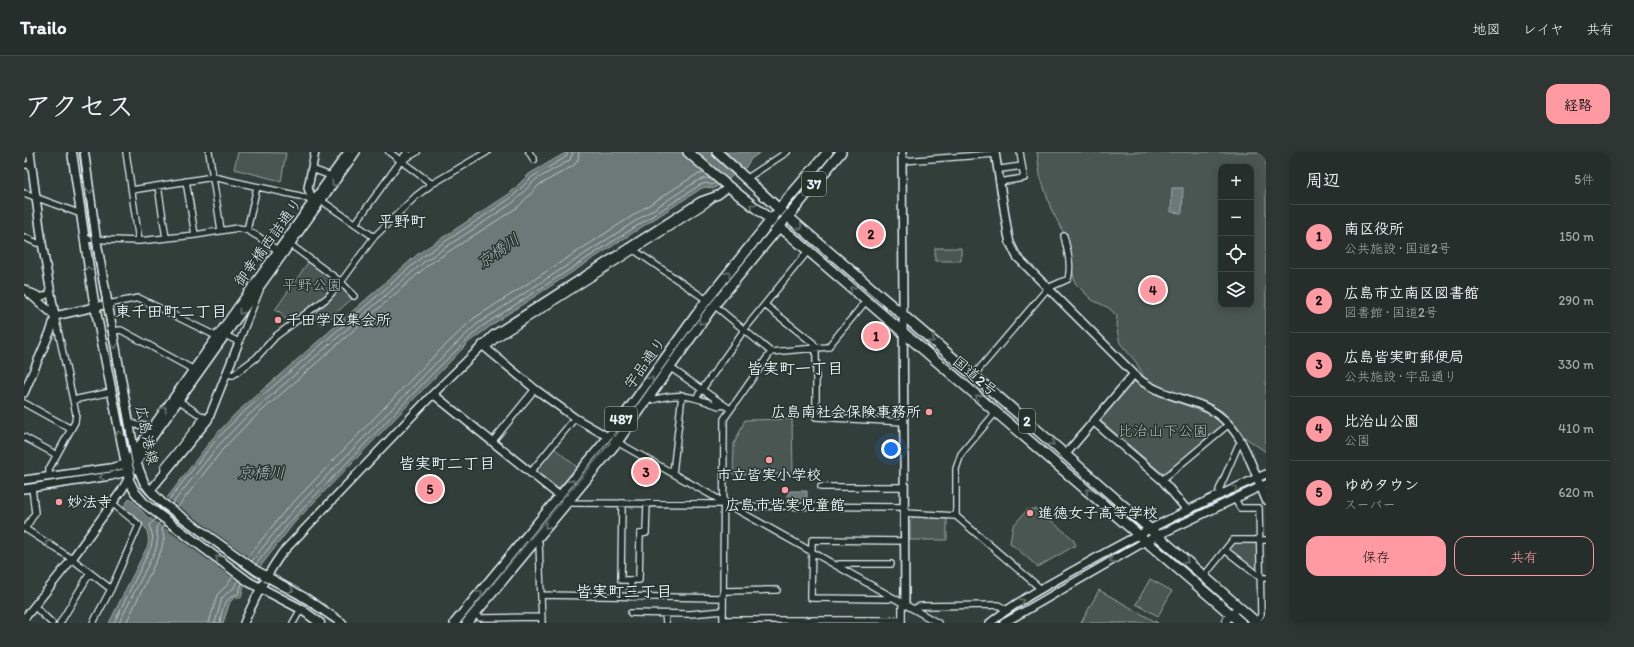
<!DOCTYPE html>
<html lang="ja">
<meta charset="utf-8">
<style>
body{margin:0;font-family:Itim,"Klee One",sans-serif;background:#2e3633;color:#f1f3f6}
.controls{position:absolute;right:12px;top:12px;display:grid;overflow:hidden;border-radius:8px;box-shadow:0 2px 10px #0003}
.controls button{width:36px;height:36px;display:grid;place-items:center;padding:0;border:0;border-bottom:1px solid #424a47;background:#262e2b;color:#f1f3f6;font:20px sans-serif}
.you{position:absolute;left:867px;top:297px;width:14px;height:14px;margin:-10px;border:3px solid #fff;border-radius:50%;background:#1a73e8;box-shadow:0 0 0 6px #1a73e833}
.badge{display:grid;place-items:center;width:26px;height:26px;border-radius:50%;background:#ff9aa2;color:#111;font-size:13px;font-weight:700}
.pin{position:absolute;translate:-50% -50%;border:2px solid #fff;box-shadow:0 1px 4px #0006}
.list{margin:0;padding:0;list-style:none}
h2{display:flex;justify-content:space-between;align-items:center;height:52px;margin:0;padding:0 16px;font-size:17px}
h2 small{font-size:13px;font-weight:400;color:#a4a8a9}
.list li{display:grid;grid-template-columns:26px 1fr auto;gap:12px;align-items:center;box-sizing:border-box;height:64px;padding:0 16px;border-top:1px solid #424a47}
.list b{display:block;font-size:15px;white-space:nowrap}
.list p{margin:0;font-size:13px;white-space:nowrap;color:#a4a8a9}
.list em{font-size:13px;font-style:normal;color:#a4a8a9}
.actions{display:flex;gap:8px;padding:12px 16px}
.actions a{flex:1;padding:9px 0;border:1px solid #ff9aa2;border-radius:12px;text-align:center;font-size:14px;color:#ff9aa2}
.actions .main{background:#ff9aa2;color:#111}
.icon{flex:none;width:22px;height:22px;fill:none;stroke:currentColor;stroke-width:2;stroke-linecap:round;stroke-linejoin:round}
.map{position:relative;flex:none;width:1242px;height:471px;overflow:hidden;border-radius:12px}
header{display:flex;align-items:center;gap:24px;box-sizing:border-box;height:56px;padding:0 20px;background:#262e2b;border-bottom:1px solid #424a47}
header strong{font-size:19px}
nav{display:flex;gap:22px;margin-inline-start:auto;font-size:14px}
.intro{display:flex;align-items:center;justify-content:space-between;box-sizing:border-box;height:96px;padding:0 24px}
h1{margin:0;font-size:28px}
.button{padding:10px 18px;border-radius:12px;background:#ff9aa2;color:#111;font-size:14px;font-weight:700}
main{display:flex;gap:24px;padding:0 24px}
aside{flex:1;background:#262e2b;border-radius:12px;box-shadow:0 2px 10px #0003}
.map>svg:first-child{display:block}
.green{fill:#495651;stroke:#98a4a4;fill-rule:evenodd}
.water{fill:#6d7978;stroke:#9ea9ab}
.pier{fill:#323e39}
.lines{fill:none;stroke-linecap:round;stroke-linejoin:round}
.shore{stroke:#b7c1c5;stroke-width:1}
.minor-casing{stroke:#e8f1f8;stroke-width:8}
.tertiary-casing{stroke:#e8f1f8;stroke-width:10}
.secondary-casing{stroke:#e8f1f8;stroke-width:11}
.primary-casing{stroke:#e8f1f8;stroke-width:12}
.trunk-casing{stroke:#e8f1f8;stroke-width:12}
.minor{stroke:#26332d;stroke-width:5.5}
.tertiary{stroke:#26332d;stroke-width:7}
.secondary{stroke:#26332d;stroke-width:8}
.primary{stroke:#26332d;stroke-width:9}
.trunk{stroke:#26332d;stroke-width:9}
.tram{stroke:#e8f1f8;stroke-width:1}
.oneway{stroke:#6a7674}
.poi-dot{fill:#ff9aa2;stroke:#26332d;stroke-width:1.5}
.labels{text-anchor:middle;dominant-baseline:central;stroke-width:3;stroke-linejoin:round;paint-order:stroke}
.shield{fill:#26332d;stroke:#aeb8bb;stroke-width:1}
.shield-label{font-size:14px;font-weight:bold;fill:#e8f1f8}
.street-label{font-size:15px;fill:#e8f1f8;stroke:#26332d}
.park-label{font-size:15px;fill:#b0bbbe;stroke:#26332d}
.poi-label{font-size:15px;font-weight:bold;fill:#e8f1f8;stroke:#26332d;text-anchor:start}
.neighbourhood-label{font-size:16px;font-weight:bold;fill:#e8f1f8;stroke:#26332d}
.water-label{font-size:16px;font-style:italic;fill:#b1bbbe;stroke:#26332d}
</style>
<header>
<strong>Trailo</strong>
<nav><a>地図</a><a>レイヤ</a><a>共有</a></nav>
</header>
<div class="intro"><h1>アクセス</h1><a class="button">経路</a></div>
<main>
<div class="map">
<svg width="1242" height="471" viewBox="0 0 1242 471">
<rect width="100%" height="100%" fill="#323e39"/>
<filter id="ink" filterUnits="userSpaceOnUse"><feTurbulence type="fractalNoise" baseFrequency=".025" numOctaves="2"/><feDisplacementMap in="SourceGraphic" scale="8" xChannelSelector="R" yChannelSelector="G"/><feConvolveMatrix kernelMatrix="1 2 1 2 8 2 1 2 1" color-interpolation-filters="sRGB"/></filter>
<g filter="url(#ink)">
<path class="green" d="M214,0l48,1 -5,28 -47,-12z
M1013,0h229v300l-23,-16 -21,-25 -13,-7 -57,-20 -11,-7 2,-2 -7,-13 -16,-19 -4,-17 1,-10 -8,-8 -17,-8 -17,-17 -10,-48 -14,-26 -11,-34zM1197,15h30v138h-30z
M911,96h26v13h-26z
M285,109l27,20 1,3 -7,9 -41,31 -10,-13 -2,1 -2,-2z
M317,135l11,12 -30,26 -10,-10 15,-12z
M1108,230h4l15,10 61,23 5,3 6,8 -57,48h-3l-62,-53v-2z
M768,267l1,55h-60l1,-30 11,-24z
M530,296l23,19 -19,22h-4l-19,-15v-4z
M1013,357l35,29 4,7 -38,22 -28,-24 3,-17 14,-16z
M889,365l34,2v21h-37v-19z
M1232,390l2,3v27h-1l-27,-21v-4l3,-4z
M1126,427l22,12 -14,25 -22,-12z
M1075,438l59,33h-77z"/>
<path class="water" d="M543,0h194l-10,7 -5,8 -33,22 -6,-2 -5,1 -199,129 -34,25 -175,181 -51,66 -2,9h-7l-4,4 -7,21h-114l39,-78c3,-18 -11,-28 -25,-38l7,-9 20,22 62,-81 24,-26 183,-160 90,-59 20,-20z
M1148,36h11l-1,25 -11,-1z
M764,339h19v8h-19z"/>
<path class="pier" d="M142,345l95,69 -16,21 -94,-69z"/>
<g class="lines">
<path class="shore" d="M144,349l47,-60 24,-25 183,-159 89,-59 21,-21 34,-20 2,-5
M148,352l47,-59 24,-25 182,-159 89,-59 21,-22 35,-20 3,-8
M153,356l46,-59 24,-25 181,-159 90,-58 21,-22 34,-19 5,-6 1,-8
M223,406l36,-45 147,-153 43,-41 221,-143 9,-3
M228,409l35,-44 147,-152 43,-41 220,-143 8,-3 6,1
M232,412l35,-43 147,-153 43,-41 219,-142 6,-2 6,2 3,-2
M90,471l37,-76 2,-10 -4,-12 7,-6
M95,471l37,-74 2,-11 -2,-10 4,-6
M102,471l35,-72 3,-13 -2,-9 3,-4
M185,471l8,-28 11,-11 5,-8
M191,471l7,-25 6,-6 5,-3 5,-9
M196,471c1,-12 5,-27 18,-29l4,-11"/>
<g class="minor-casing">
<path id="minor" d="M102,0l13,89
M185,0l12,78
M365,0l43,32
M505,0l5,8
M379,8l14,-8
M879,9l92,-7
M0,13h8
M288,17l19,7
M977,17l21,-3
M722,27l41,-27
M162,29l9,54
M975,30l25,-4 -4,-26
M134,34l8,52
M108,38l81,-13 87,19 13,5h9l52,36
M0,41l57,21
M331,72l52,-72
M223,78l10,-43
M0,85l13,6h5
M60,87l55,2 56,-6 43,-7 9,2 12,7 22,16
M263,90l54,40 13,14
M610,98l80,55 57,47
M7,140l11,5 8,-4
M84,152l31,-6 77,38 9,-1 14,7 21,-52
M741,153l48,38 3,5v69l88,5
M89,179l8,-1 75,41
M462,196l10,-9 207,-133 9,-7
M644,214l62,43
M202,222l7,1 23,-17 20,-22 51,-38 14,-16 33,-45 42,-41 16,-12 55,-32
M950,223l74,-87 20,-9c4,-15 -1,-29 -4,-43
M624,246l4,2c30,-8 39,-4 67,6l4,-1
M672,246l48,-68 64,-79
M49,248l38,-8
M154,248l28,19
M0,251l47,26
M972,260l-35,42 -5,15v47l85,73
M105,269l7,4 16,1
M0,285l33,18
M468,290l43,-53
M593,290l321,181
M506,321l45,-55
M649,321l9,-78
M140,323v-8l40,-50
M25,324v-7l26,-47 1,-8 -21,-98
M1138,328l67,-56
M797,335h83
M1196,344l-1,-6 19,-44 4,-4
M1211,347l5,9h19l2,107 -5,8
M543,350l7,1 145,1 4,-2
M598,351l-1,77h18l1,-46 6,-1 1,-30
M711,357l4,-3 165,1
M880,361l52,3
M0,376l48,31 39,30
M1,377l10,-16 -3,-25
M512,386l3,5 3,80
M1201,398l36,28h5
M814,414l1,-2h52
M1180,424l29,-36h33
M699,439l54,-1
M517,443l182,3
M606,445l1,-17
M867,445l-2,2 -78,-1 1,-58 93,1
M10,454l18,17
M890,457l6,-3 78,-1 9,5
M451,461l5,5 61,-1
M607,461l59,1 33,-3
M641,462l1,9
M699,468h179
M36,471l30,-50
M69,471l18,-34 28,-64 -27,-22
M269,471l8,-14
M699,471l1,-204 47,-67 57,-5 38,-46
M878,471v-20"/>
</g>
<g class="tertiary-casing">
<path id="tertiary" d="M6,0l12,91 13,73 53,-12
M878,0l3,453
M971,0l13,82 2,9 7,14 122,122c16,13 39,18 59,25 44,16 51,57 68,96
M289,49l-5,-13 7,-36
M0,137l31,27 -4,14 -27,63
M458,193l53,44 40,29 42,24
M409,242l134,108
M1069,269l69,59 25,30
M1041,303l68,-80
M102,312l222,-312
M0,328l86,-12 20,-5
M0,337l87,-13 16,-4 4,-4
M126,339l58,-71 31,-78
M0,467l48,-60 50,-69 23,-42 211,-296
M220,471c11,-25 22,-48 38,-70l151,-159 60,-59 208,-134 17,-6 11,-8
M966,471c27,-22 58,-38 88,-55 61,-35 124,-66 188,-94
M980,471l142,-82 120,-57
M1202,471l1,-4 11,-12"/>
</g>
<g class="secondary-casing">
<path id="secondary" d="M48,0l21,144 36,184 6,12 10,12 104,78 52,27 19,14
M60,0l12,87 40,223 9,23 17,18 95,68 50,28 35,24"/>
</g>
<g class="primary-casing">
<path id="primary" d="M755,57l49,-57
M764,65l53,-65"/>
</g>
<g class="trunk-casing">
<path id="trunk" d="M664,0l36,31 66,52 451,388
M693,0l62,57 257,220 221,194
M431,471l154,-186 98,-137 68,-85
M443,471l150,-181 94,-133 72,-87"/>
</g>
<use href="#minor" class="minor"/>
<use href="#tertiary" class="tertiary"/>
<use href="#secondary" class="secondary"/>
<use href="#primary" class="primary"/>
<use href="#trunk" class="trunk"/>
<path class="tram" d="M56,0l16,114 36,196 3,13 5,9 13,17 101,75 43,22 36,25
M436,471l163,-199 81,-113 130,-159"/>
</g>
<defs><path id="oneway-chevron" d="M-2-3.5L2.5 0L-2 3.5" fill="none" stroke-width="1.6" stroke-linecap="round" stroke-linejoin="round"/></defs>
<g class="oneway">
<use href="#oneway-chevron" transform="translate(310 32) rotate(125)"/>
<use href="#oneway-chevron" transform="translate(66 39) rotate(82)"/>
<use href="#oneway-chevron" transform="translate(728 54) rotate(-141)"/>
<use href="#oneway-chevron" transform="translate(776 75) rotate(41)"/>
<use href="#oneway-chevron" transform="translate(64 117) rotate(-99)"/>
<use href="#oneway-chevron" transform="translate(704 122) rotate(-51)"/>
<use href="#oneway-chevron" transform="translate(828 137) rotate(-139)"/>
<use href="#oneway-chevron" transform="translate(217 160) rotate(126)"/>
<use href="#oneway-chevron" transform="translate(677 170) rotate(126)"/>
<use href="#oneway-chevron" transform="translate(908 188) rotate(40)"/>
<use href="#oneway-chevron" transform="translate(91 194) rotate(80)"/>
<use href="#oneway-chevron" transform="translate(627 227) rotate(-54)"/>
<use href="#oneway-chevron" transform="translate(954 245) rotate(-140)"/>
<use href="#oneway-chevron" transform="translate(140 257) rotate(-54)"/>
<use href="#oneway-chevron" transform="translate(95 281) rotate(-101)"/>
<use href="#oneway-chevron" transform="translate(1028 291) rotate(41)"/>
<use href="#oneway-chevron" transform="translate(78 325) rotate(171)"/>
<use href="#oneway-chevron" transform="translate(548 330) rotate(-51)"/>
<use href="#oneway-chevron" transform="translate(1211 336) rotate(-25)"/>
<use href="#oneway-chevron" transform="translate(1064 339) rotate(-140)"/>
<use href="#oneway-chevron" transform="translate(523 374) rotate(130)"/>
<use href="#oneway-chevron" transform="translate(24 391) rotate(-148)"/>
<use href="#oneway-chevron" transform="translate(194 406) rotate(-143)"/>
<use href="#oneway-chevron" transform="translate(1088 408) rotate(150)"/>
<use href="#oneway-chevron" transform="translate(1162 409) rotate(41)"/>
<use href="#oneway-chevron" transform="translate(267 438) rotate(28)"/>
<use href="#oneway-chevron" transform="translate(456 441) rotate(-50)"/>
<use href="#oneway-chevron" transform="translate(998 449) rotate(-32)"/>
</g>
</g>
<g class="poi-dot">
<circle cx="254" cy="168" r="4"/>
<circle cx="905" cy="260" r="4"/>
<circle cx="745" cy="308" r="4"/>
<circle cx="761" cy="338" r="4"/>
<circle cx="35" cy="350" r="4"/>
<circle cx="1006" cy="361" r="4"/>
</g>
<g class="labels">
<g class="shield">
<rect x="778" y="20" width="24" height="24" rx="3"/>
<rect x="581" y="255" width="32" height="24" rx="3"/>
<rect x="995" y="257" width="16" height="24" rx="3"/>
</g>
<g class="shield-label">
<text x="790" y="32">37</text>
<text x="597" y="267">487</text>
<text x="1003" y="269">2</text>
</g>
<g class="street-label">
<text transform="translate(244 90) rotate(-54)">御幸橋西詰通り</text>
<text transform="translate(621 211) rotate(-54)">宇品通り</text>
<text transform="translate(951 224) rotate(40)">国道2号</text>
<text transform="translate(123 283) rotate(78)">広島港線</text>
</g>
<g class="park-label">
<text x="288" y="133">平野公園</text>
<text x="1139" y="279">比治山下公園</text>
</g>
<g class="poi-label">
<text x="262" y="168">千田学区集会所</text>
<text x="897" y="260" text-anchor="end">広島南社会保険事務所</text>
<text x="745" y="323" text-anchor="middle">市立皆実小学校</text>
<text x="43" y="350">妙法寺</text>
<text x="761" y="353" text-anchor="middle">広島市皆実児童館</text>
<text x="1014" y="361">進徳女子高等学校</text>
</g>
<g class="neighbourhood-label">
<text x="378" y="69">平野町</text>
<text x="147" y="159">東千田町二丁目</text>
<text x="771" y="216">皆実町一丁目</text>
<text x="423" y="311">皆実町二丁目</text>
<text x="600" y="439">皆実町三丁目</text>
</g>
<g class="water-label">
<text transform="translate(474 99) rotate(-35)">京橋川</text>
<text x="237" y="320">京橋川</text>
</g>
</g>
</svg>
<div class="controls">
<button>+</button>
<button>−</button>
<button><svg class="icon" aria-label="locate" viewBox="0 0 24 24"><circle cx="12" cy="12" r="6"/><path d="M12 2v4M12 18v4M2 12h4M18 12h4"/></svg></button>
<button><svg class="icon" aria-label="layers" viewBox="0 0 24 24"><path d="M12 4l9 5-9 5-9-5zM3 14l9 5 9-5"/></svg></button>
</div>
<div class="you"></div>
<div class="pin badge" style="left:852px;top:184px">1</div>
<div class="pin badge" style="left:847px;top:82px">2</div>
<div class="pin badge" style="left:622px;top:320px">3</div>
<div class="pin badge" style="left:1129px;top:138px">4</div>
<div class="pin badge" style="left:406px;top:337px">5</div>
</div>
<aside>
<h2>周辺<small>5件</small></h2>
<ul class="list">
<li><span class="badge">1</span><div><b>南区役所</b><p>公共施設 · 国道2号</p></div><em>150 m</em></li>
<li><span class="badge">2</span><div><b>広島市立南区図書館</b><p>図書館 · 国道2号</p></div><em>290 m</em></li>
<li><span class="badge">3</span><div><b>広島皆実町郵便局</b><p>公共施設 · 宇品通り</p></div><em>330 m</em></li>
<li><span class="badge">4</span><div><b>比治山公園</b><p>公園</p></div><em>410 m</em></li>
<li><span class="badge">5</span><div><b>ゆめタウン</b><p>スーパー</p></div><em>620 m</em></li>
</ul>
<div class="actions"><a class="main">保存</a><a>共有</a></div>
</aside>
</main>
